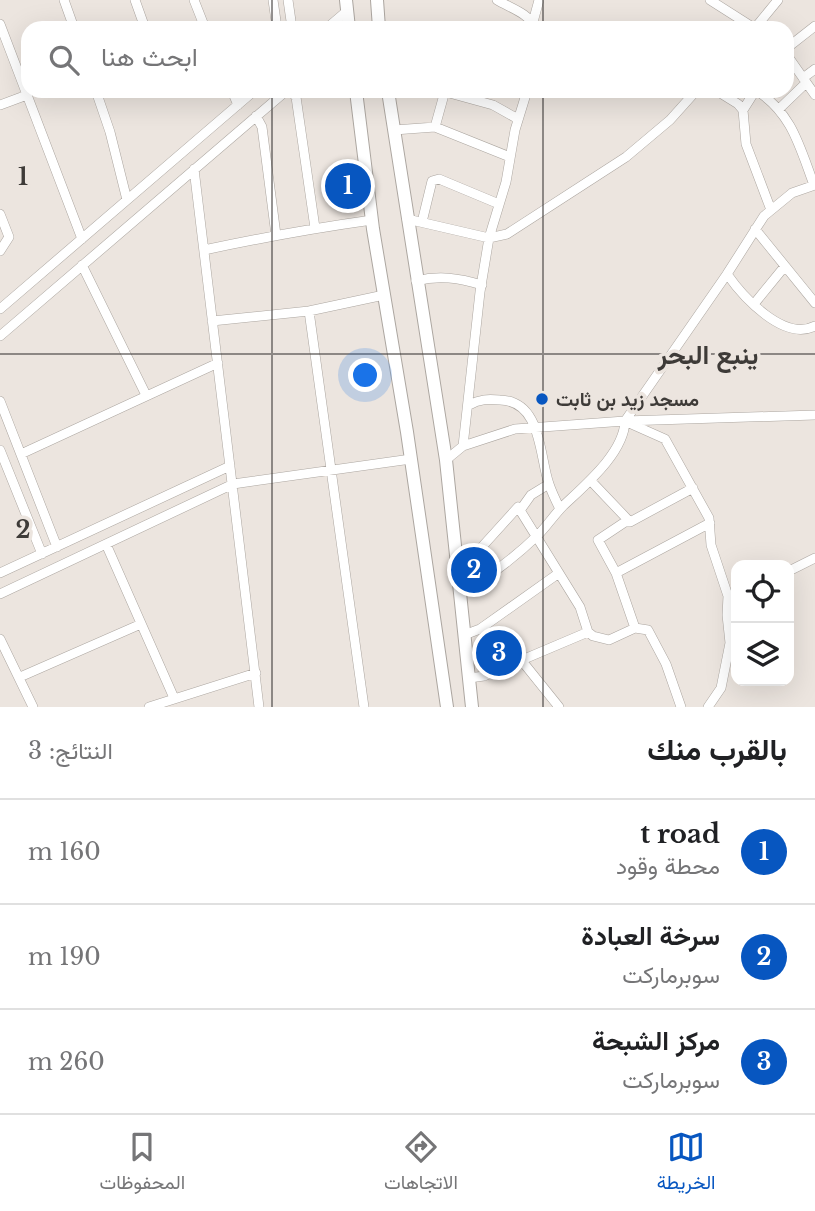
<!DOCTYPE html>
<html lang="ar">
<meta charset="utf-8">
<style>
body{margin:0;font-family:"Libre Baskerville",Vazirmatn,serif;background:#f2f2f2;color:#202124;direction:rtl}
.controls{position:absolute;right:21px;bottom:21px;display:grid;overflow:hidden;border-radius:14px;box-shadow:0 7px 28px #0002}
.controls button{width:63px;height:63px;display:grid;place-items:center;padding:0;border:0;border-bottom:2px solid #e0e0e0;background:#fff;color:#202124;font:35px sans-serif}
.you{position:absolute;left:366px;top:376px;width:24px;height:24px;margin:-18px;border:5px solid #fff;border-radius:50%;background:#1a73e8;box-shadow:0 0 0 10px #1a73e833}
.badge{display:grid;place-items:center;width:46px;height:46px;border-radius:50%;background:#0756c0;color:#fff;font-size:23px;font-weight:700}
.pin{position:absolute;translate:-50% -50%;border:4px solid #fff;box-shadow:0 2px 7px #0006}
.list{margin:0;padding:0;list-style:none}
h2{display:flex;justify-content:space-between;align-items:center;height:91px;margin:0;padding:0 28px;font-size:30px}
h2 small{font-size:23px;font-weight:400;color:#757577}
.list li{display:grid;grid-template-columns:46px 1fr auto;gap:21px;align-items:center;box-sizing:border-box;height:105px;padding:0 28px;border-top:2px solid #e0e0e0}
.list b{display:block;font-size:26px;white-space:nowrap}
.list p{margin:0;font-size:23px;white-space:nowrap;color:#757577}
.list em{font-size:23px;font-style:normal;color:#757577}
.icon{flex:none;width:38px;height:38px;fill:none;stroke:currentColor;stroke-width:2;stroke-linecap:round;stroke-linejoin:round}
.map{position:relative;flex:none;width:815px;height:707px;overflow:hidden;direction:ltr}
.search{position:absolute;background:#fff;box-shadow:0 7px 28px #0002;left:21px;right:21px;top:21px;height:77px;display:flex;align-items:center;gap:18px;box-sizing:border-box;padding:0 24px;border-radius:21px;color:#757577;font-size:26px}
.sheet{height:406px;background:#fff}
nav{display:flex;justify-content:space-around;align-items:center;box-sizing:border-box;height:98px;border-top:2px solid #e0e0e0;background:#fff;font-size:19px;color:#757577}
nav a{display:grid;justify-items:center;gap:4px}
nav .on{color:#0756c0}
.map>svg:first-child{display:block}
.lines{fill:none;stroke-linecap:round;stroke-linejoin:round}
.street-casing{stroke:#aca6a0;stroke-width:10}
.secondary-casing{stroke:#aca6a0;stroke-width:14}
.street{stroke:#fff;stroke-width:9}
.secondary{stroke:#fff;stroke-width:12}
.grid{fill:none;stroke:#3e3b38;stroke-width:2;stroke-opacity:0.55}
.poi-dot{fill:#0756c0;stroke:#ece5df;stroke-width:2.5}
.labels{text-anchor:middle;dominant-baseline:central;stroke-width:7;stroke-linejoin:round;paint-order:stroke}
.poi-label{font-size:19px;font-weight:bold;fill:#3e3b38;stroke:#ece5df;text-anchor:start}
.district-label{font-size:26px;font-weight:bold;fill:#3e3b38;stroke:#ece5df}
.grid-label{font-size:23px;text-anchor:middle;font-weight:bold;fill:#3e3b38;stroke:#ece5df;stroke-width:7;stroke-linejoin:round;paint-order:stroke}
</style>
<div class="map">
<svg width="815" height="707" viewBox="0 0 815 707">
<rect width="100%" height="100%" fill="#ece5df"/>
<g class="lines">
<g class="street-casing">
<path id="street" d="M64,0l10,28
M135,0l10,28
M194,0l11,28
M273,0l4,28
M288,0l4,28
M497,0c13,8 32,13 38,28
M710,0l44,28
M533,22l6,-22
M0,24l82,215
M327,28l20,-17
M755,28l23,-28
M787,48l28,-22
M787,55l28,40
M803,78l12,-9
M96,91l14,41 17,68
M232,91l6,14
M291,91l5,6 19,131
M442,91l51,14 25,14
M717,91l21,13 5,6 3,34 25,66
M757,91c35,22 43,57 57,94
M389,94l16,-3
M0,105l27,-10
M780,108l26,-25
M743,110l12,-19
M256,116l6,11 14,108
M435,127l10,-36
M394,130l41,-3 75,30
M194,169l65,538
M0,214l9,23 -9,14
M407,219l82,19 18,-4 119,-77 44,-37 26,-29
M422,222l10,-41 7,-2 60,25
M755,229l60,74
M204,250c56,-12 111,-22 168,-30
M82,265l64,130
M727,274c16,23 57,68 88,52
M416,281c23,-6 43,-3 66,4
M754,304l31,-38
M0,309l254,-218
M309,311l55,396
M212,321l97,-10 75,-16
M0,336l286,-245
M0,401l57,146
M469,405c11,-6 19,-6 31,-5 42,1 39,56 49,84 3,9 7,17 11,25
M629,423l36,16 44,79 2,27 17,51 -1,19 3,28 -9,45 -13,19
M463,446l17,-154 9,-54 17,-56 9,-52 12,-39
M0,450l42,104
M21,454l197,-91
M446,460l17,-14 52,-17 110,-8 190,-6
M591,481l39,41
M518,507l62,100 8,25 5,4 16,4 26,-12 13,2 18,34 15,43
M106,544l68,154
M457,561l23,-12 38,-42 3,2 10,-14 18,-11
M789,571l26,-13
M0,573l230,-107
M616,573l94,-50
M460,593c28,-15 55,-36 78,-58 9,-9 16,-20 25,-29 22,-21 61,-53 62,-85l102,-147 37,-58 28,-23 23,-8
M0,594l233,-110 178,-25
M635,628l-19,-55 -18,-33 27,-18h5l63,-34
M464,635l16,-6 79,-56
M0,639l33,68
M522,661l37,46
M20,677l121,-53
M469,678l15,-2 104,-44
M149,707l107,-34"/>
</g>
<g class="secondary-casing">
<path id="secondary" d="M346,0l3,28
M377,0l2,28
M356,91l17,138 34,203 40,275
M388,91l58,369 26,247"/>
</g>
<use href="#street" class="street"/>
<use href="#secondary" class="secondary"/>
</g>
<path class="grid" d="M272,0v28M543,0v28M272,91v616M543,91v616M0,354h815"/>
<circle class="poi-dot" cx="542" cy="399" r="7"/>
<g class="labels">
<g class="poi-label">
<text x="556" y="399">مسجد زيد بن ثابت</text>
</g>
<g class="district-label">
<text x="708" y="355">ينبع البحر</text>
</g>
</g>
<g class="grid-label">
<text x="23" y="185">1</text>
<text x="23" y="538">2</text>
</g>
</svg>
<div class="controls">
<button><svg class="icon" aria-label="locate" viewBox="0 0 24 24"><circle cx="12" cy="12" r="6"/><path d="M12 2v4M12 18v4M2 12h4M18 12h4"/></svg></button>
<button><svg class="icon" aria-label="layers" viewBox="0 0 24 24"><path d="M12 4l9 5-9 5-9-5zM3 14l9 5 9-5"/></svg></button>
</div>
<div class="you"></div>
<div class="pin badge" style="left:348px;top:186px">1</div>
<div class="pin badge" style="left:474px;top:570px">2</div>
<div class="pin badge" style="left:499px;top:653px">3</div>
<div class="search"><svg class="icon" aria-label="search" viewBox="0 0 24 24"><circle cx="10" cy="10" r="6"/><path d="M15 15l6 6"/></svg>ابحث هنا</div>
</div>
<section class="sheet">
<h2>بالقرب منك<small>النتائج: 3</small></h2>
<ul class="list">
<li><span class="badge">1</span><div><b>t road</b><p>محطة وقود</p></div><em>160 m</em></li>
<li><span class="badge">2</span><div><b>سرخة العبادة</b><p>سوبرماركت</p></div><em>190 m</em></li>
<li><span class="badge">3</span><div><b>مركز الشبحة</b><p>سوبرماركت</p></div><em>260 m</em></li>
</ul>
</section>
<nav>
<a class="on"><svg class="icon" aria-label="map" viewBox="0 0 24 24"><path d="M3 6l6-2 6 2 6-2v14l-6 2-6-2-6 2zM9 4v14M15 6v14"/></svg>الخريطة</a>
<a><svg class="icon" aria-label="directions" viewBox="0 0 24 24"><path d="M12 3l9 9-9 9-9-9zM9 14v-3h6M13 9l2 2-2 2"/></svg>الاتجاهات</a>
<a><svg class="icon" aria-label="saved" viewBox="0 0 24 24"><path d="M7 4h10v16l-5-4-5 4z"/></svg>المحفوظات</a>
</nav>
